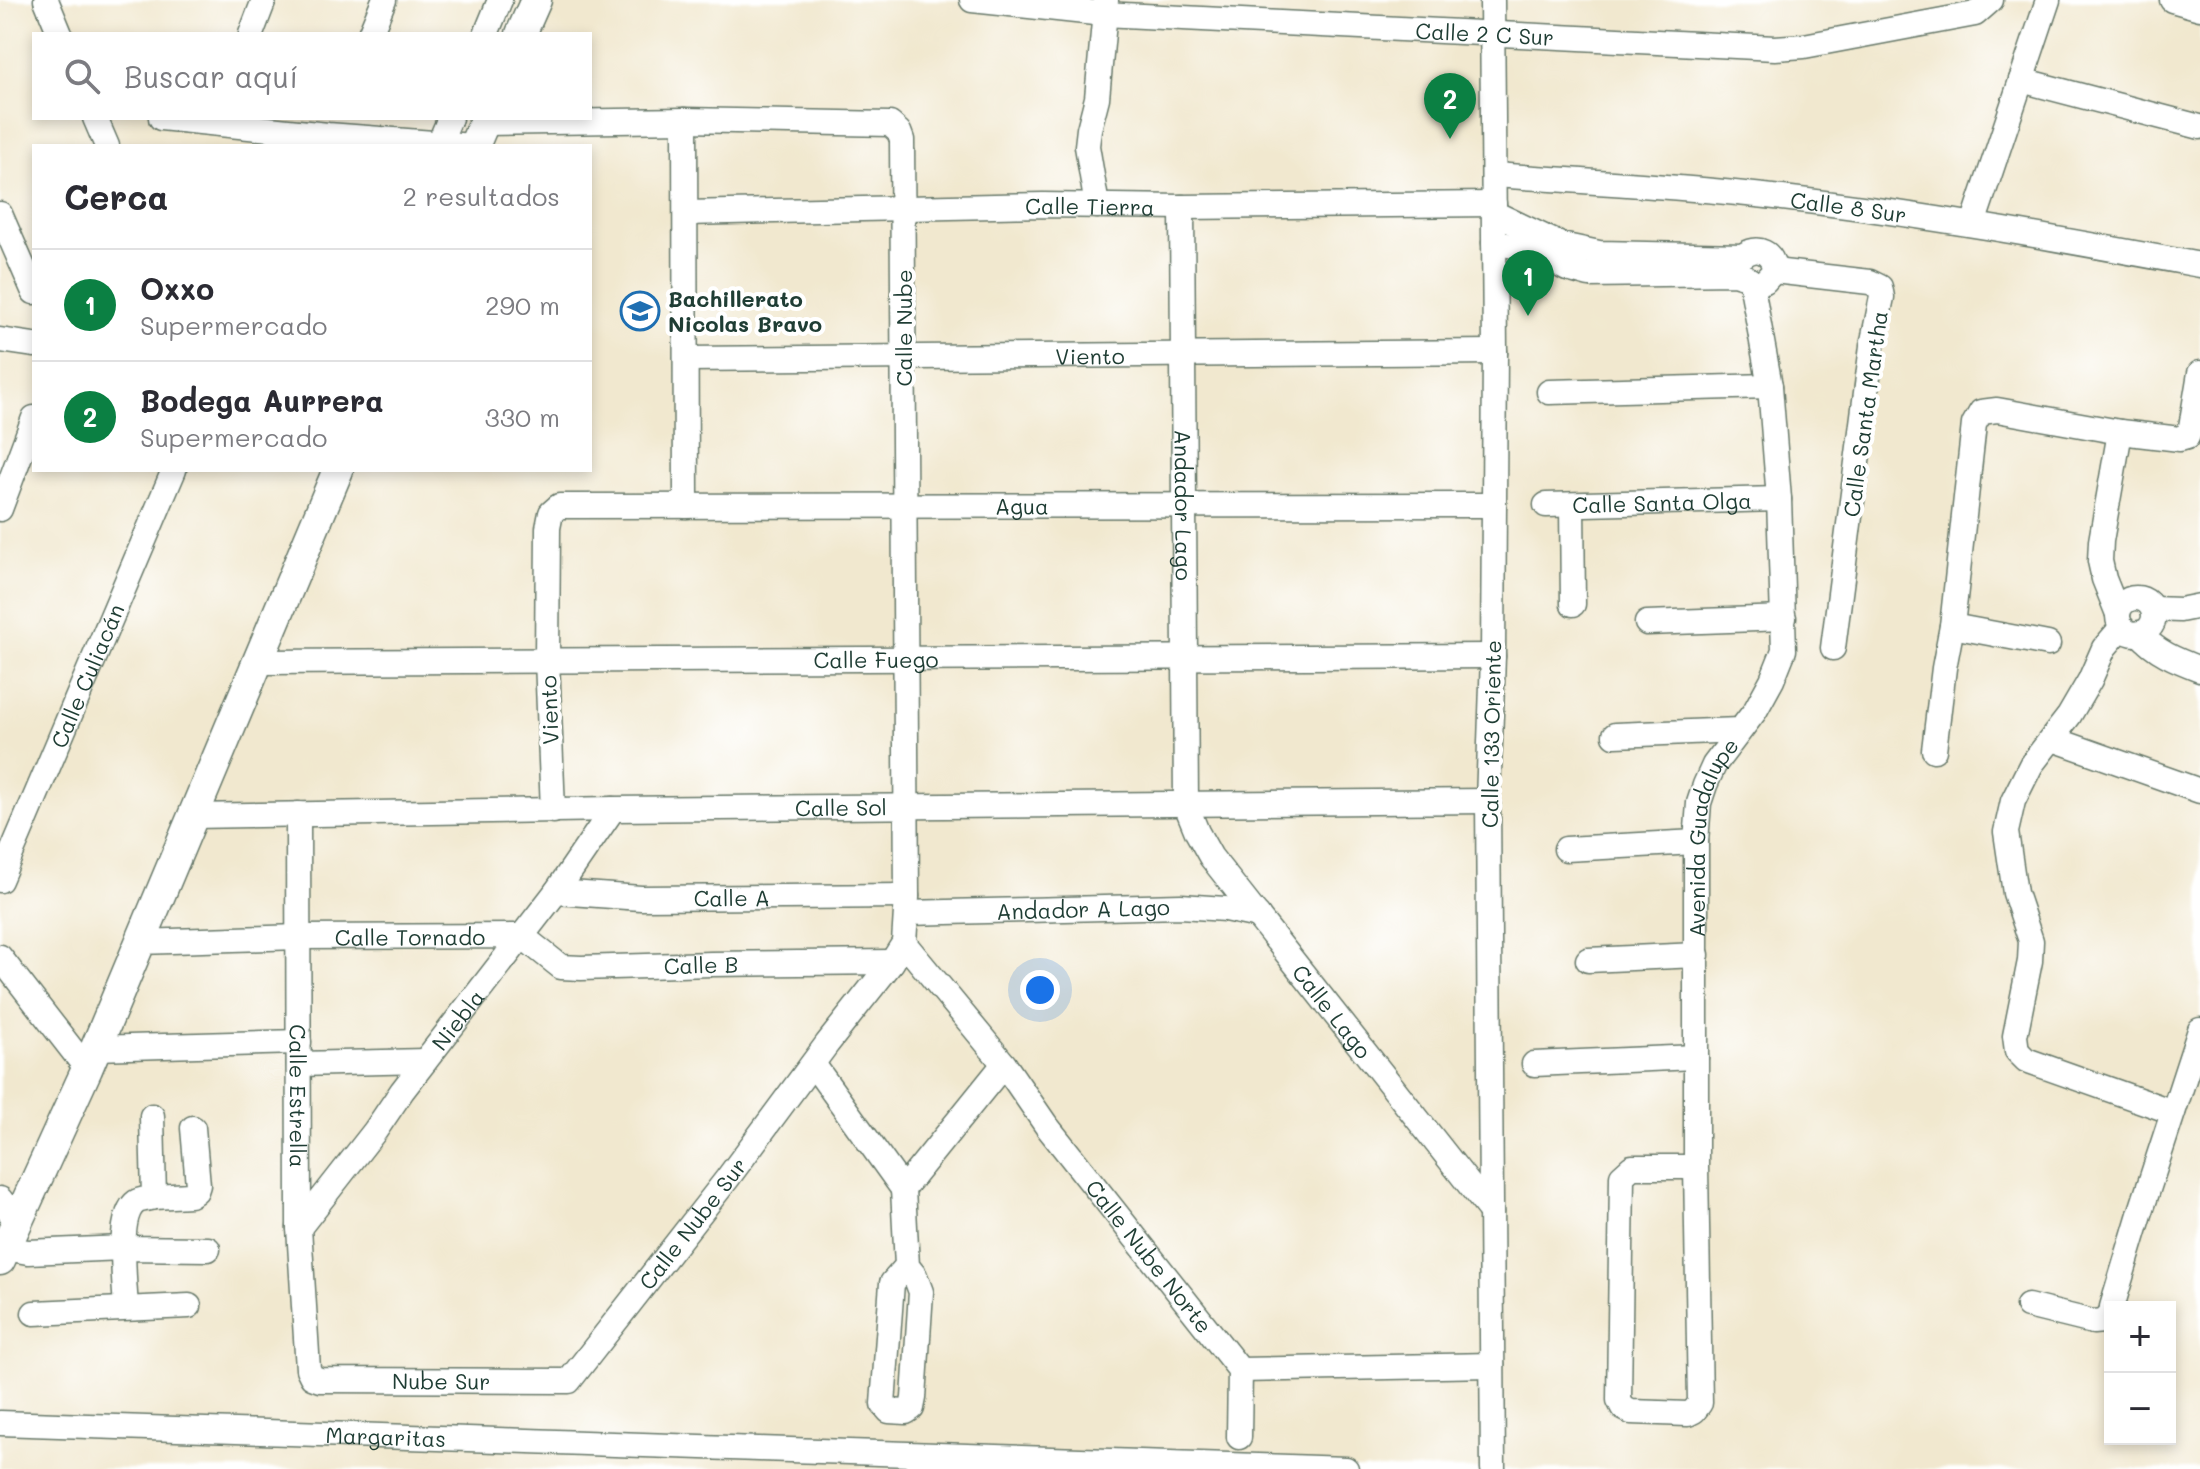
<!DOCTYPE html>
<html lang="es">
<meta charset="utf-8">
<style>
body{margin:0;font-family:Mali,sans-serif;background:#f2f2f3;color:#2b2b33}
.controls{position:absolute;right:24px;bottom:24px;display:grid;overflow:hidden;border-radius:0px;box-shadow:0 4px 12px #0003}
.controls button{width:72px;height:72px;display:grid;place-items:center;padding:0;border:0;border-bottom:2px solid #e1e1e2;background:#fff;color:#2b2b33;font:40px sans-serif}
.you{position:absolute;left:1040px;top:990px;width:28px;height:28px;margin:-20px;border:6px solid #fff;border-radius:50%;background:#1a73e8;box-shadow:0 0 0 12px #1a73e833}
.badge{display:grid;place-items:center;width:52px;height:52px;border-radius:50%;background:#0b8043;color:#fff;font-size:26px;font-weight:700}
.pin{position:absolute;translate:-50% -66px;filter:drop-shadow(0 2px 4px #0008)}
.pin::after{content:'';position:absolute;top:42px;width:28px;height:24px;background:inherit;clip-path:polygon(0 0,100% 0,50% 100%)}
.list{margin:0;padding:0;list-style:none}
h2{display:flex;justify-content:space-between;align-items:center;height:104px;margin:0;padding:0 32px;font-size:34px}
h2 small{font-size:26px;font-weight:400;color:#7c7c81}
.list li{display:grid;grid-template-columns:52px 1fr auto;gap:24px;align-items:center;box-sizing:border-box;height:112px;padding:0 32px;border-top:2px solid #e1e1e2}
.list b{display:block;font-size:30px;white-space:nowrap}
.list p{margin:0;font-size:26px;white-space:nowrap;color:#7c7c81}
.list em{font-size:26px;font-style:normal;color:#7c7c81}
.icon{flex:none;width:44px;height:44px;fill:none;stroke:currentColor;stroke-width:2;stroke-linecap:round;stroke-linejoin:round}
.map{position:relative;flex:none;width:2200px;height:1469px;overflow:hidden}
.search{position:absolute;background:#fff;box-shadow:0 4px 12px #0003;left:32px;top:32px;width:560px;height:88px;display:flex;align-items:center;gap:20px;box-sizing:border-box;padding:0 28px;border-radius:0px;color:#7c7c81;font-size:30px}
.panel{position:absolute;background:#fff;box-shadow:0 4px 12px #0003;left:32px;top:144px;width:560px;height:328px;border-radius:0px}
.map>svg:first-child{display:block}
.lines{fill:none;stroke-linecap:round;stroke-linejoin:round}
.minor-casing{stroke:#68796a;stroke-width:27}
.major-casing{stroke:#68796a;stroke-width:33}
.minor{stroke:#fff;stroke-width:24}
.major{stroke:#fff;stroke-width:30}
.labels{text-anchor:middle;dominant-baseline:central;stroke-width:8;stroke-linejoin:round;paint-order:stroke}
.street-label{font-size:22px;fill:#1f3d34;stroke:#fff}
.poi-label{font-size:22px;font-weight:bold;fill:#1f3d34;stroke:#fff;text-anchor:start}
</style>
<div class="map">
<svg width="2200" height="1469" viewBox="0 0 2200 1469">
<rect width="100%" height="100%" fill="#fff"/>
<filter id="ink" filterUnits="userSpaceOnUse"><feTurbulence type="fractalNoise" baseFrequency=".0125" numOctaves="2"/><feDisplacementMap in="SourceGraphic" scale="16" xChannelSelector="R" yChannelSelector="G"/><feConvolveMatrix kernelMatrix="1 2 1 2 8 2 1 2 1" color-interpolation-filters="sRGB"/></filter>
<filter id="wash" filterUnits="userSpaceOnUse"><feTurbulence type="fractalNoise" baseFrequency=".006" numOctaves="4" result="noise"/><feDisplacementMap in="SourceGraphic" scale="32" xChannelSelector="R" yChannelSelector="G"/><feGaussianBlur stdDeviation="1.8" result="paint"/><feColorMatrix in="noise" values="0 0 0 0 0 0 0 0 0 0 0 0 0 0 0 0 0 1.4 0 .05"/><feComposite in="paint" operator="in"/></filter>
<g filter="url(#wash)">
<rect width="100%" height="100%" fill="#f1e8cf"/>
</g>
<g filter="url(#ink)">
<g class="lines">
<g class="minor-casing">
<g id="minor">
<path d="M46,0l14,34"/>
<path id="s1" d="M972,0l132,14 671,34 29,-2 171,-32 16,-14"/>
<path d="M1492,0l3,352 -2,304 -5,145 5,668"/>
<path d="M2172,0l28,8"/>
<path d="M251,34l13,-34"/>
<path d="M370,34l14,-34"/>
<path d="M486,34l14,-34"/>
<path d="M2021,80l179,47"/>
<path d="M95,118l12,28"/>
<path d="M161,118l167,17 145,11"/>
<path d="M685,120l1,386"/>
<path d="M438,146l12,-28"/>
<path id="s2" d="M1494,175c99,7 198,12 297,24 138,16 273,41 409,66"/>
<path d="M1097,206l-10,-60 2,-17 8,-31 9,-98"/>
<path id="s3" d="M1182,207l4,598 11,27 14,25 280,355"/>
<path id="s4" d="M686,213l357,-8 139,2 312,-3"/>
<path d="M1494,213l67,32 38,8 144,3c14,-12 31,-3 31,15l-9,10"/>
<path d="M0,214l34,78"/>
<path d="M1973,224l75,-224"/>
<path d="M1494,243l34,5 39,21 22,6 145,-2 10,3 7,5"/>
<path d="M1774,271l96,11 10,5 2,10 -10,49 -39,302"/>
<path d="M0,340l34,5"/>
<path id="s5" d="M686,359l809,-7"/>
<path d="M1549,392l221,-6"/>
<path id="s6" d="M1546,505l233,-6"/>
<path d="M1572,505l1,99"/>
<path d="M0,509l34,-91"/>
<circle cx="2136" cy="616" r="18"/>
<path d="M2153,609l27,1 20,-4"/>
<path d="M2118,614l-14,-35 -4,-18 1,-20 19,-109"/>
<path d="M1647,623l137,-5"/>
<path d="M1952,626l96,18"/>
<path d="M2122,627l-18,21 -14,32 -21,36 -38,49 -18,36 -7,31 9,61 16,48 -1,20 -15,75 2,15 9,9 147,52"/>
<path d="M2139,633c17,19 37,27 61,36"/>
<path id="s7" d="M258,662l1235,-6"/>
<path d="M1615,735l124,-5"/>
<path d="M2053,739l147,52"/>
<path d="M1934,750l10,-82 8,-42 22,-202 7,-12 16,-2 123,22 60,7 7,-2 4,-10 9,-54"/>
<path id="s8" d="M553,811l-6,-152 1,-131 3,-15 8,-7 935,-1"/>
<path id="s9" d="M298,814l1,414 9,141 4,8 8,3 249,1 158,-202 100,-135 65,-82 12,-19 3,-47 -5,-756 -3,-8 -9,-8 -205,-4 -201,3"/>
<path id="s10" d="M193,816l420,-7 875,-8"/>
<path d="M1566,849l130,-7"/>
<path id="s11" d="M0,880l174,-410"/>
<path id="s12" d="M556,892l85,6 266,-2"/>
<path id="s13" d="M907,913l274,-7 44,3 33,7"/>
<path id="s14" d="M140,942l159,-5 223,-1 39,31 20,1 130,-4 181,-2"/>
<path id="s15" d="M904,943l100,121 42,61 194,245"/>
<path d="M0,957l87,112"/>
<path d="M1588,960l109,-5"/>
<path d="M96,1048l203,-6"/>
<path d="M299,1064l126,-3"/>
<path d="M813,1064l90,125"/>
<path d="M1534,1064l162,-7"/>
<path id="s16" d="M1696,1167h-64l-10,9 -3,224 4,8 8,4 57,2 6,-3 6,-8 -4,-236v-325l3,-39 6,-18 9,-20 41,-54 17,-31 12,-30 -5,-151 -9,-113 -19,-105"/>
<path d="M903,1189l4,77 8,10 6,16 -7,106 -2,10 -6,4 -17,-1 -6,-7 9,-121 15,-17"/>
<path d="M903,1189l101,-125"/>
<path d="M154,1197l36,-2 6,-4 2,-6 -5,-57"/>
<path d="M0,1199l17,23"/>
<path id="s17" d="M299,1228l76,-97 27,-40 154,-199 57,-83"/>
<path d="M5,1248l23,4 95,-4 85,1"/>
<path d="M2028,1306l65,16 11,-1 6,-7"/>
<path d="M2112,1307l28,-93 60,-184"/>
<path d="M126,1308c-1,-22 -10,-92 10,-106 5,-3 13,-3 18,-5l-2,-81"/>
<path d="M34,1313l155,-7"/>
<path d="M1240,1370l252,-5"/>
<path id="s18" d="M0,1423l1346,46"/>
<path d="M1239,1437l1,-67"/>
</g>
</g>
<g class="major-casing">
<path id="major" d="M521,34l15,-34
M474,146l12,-28
M0,1260l87,-191 251,-599"/>
</g>
<use href="#minor" class="minor"/>
<use href="#major" class="major"/>
</g>
</g>
<defs>
<g id="school-ring" transform="scale(2)"><circle r="9.5" fill="#fff" stroke="#1f6fb2" stroke-width="1.5"/><path d="M0-5L7-2L0 1L-7-2ZM-4 1L0 2.5L4 1V4Q0 6-4 4Z" fill="#1f6fb2"/></g>
</defs>
<g fill-rule="evenodd">
<use href="#school-ring" x="640" y="311"/>
</g>
<g class="labels">
<g class="street-label">
<text stroke="none"><textPath href="#s1" startOffset="514">Calle 2 C Sur</textPath></text>
<text stroke="none"><textPath href="#s4" startOffset="404">Calle Tierra</textPath></text>
<text stroke="none"><textPath href="#s2" startOffset="356">Calle 8 Sur</textPath></text>
<text transform="translate(903 328) rotate(-90)">Calle Nube</text>
<text stroke="none"><textPath href="#s5" startOffset="404">Viento</textPath></text>
<text transform="translate(1865 414) rotate(-82)">Calle Santa Martha</text>
<text stroke="none"><textPath href="#s6" startOffset="116">Calle Santa Olga</textPath></text>
<text stroke="none"><textPath href="#s8" startOffset="772">Agua</textPath></text>
<text stroke="none"><textPath href="#s3" startOffset="298">Andador Lago</textPath></text>
<text stroke="none"><textPath href="#s7" startOffset="618">Calle Fuego</textPath></text>
<text stroke="none"><textPath href="#s11" startOffset="222">Calle Culiacán</textPath></text>
<text transform="translate(549 710) rotate(-92)">Viento</text>
<text transform="translate(1491 734) rotate(-89)">Calle 133 Oriente</text>
<text stroke="none"><textPath href="#s10" startOffset="648">Calle Sol</textPath></text>
<text stroke="none"><textPath href="#s16" startOffset="962">Avenida Guadalupe</textPath></text>
<text stroke="none"><textPath href="#s12" startOffset="176">Calle A</textPath></text>
<text stroke="none"><textPath href="#s13" startOffset="176">Andador A Lago</textPath></text>
<text stroke="none"><textPath href="#s14" startOffset="270">Calle Tornado</textPath></text>
<text stroke="none"><textPath href="#s14" startOffset="572">Calle B</textPath></text>
<text stroke="none"><textPath href="#s3" startOffset="852">Calle Lago</textPath></text>
<text stroke="none"><textPath href="#s17" startOffset="262">Niebla</textPath></text>
<text stroke="none"><textPath href="#s9" startOffset="282">Calle Estrella</textPath></text>
<text stroke="none"><textPath href="#s9" startOffset="1022">Calle Nube Sur</textPath></text>
<text stroke="none"><textPath href="#s15" startOffset="398">Calle Nube Norte</textPath></text>
<text stroke="none"><textPath href="#s9" startOffset="694">Nube Sur</textPath></text>
<text stroke="none"><textPath href="#s18" startOffset="386">Margaritas</textPath></text>
</g>
<g class="poi-label">
<text x="668" y="298">Bachillerato<tspan x="668" dy="25">Nicolas Bravo</tspan></text>
</g>
</g>
</svg>
<div class="controls">
<button>+</button>
<button>−</button>
</div>
<div class="you"></div>
<div class="pin badge" style="left:1528px;top:316px">1</div>
<div class="pin badge" style="left:1450px;top:139px">2</div>
<div class="search"><svg class="icon" aria-label="search" viewBox="0 0 24 24"><circle cx="10" cy="10" r="6"/><path d="M15 15l6 6"/></svg>Buscar aquí</div>
<section class="panel">
<h2>Cerca<small>2 resultados</small></h2>
<ul class="list">
<li><span class="badge">1</span><div><b>Oxxo</b><p>Supermercado</p></div><em>290 m</em></li>
<li><span class="badge">2</span><div><b>Bodega Aurrera</b><p>Supermercado</p></div><em>330 m</em></li>
</ul>
</section>
</div>
